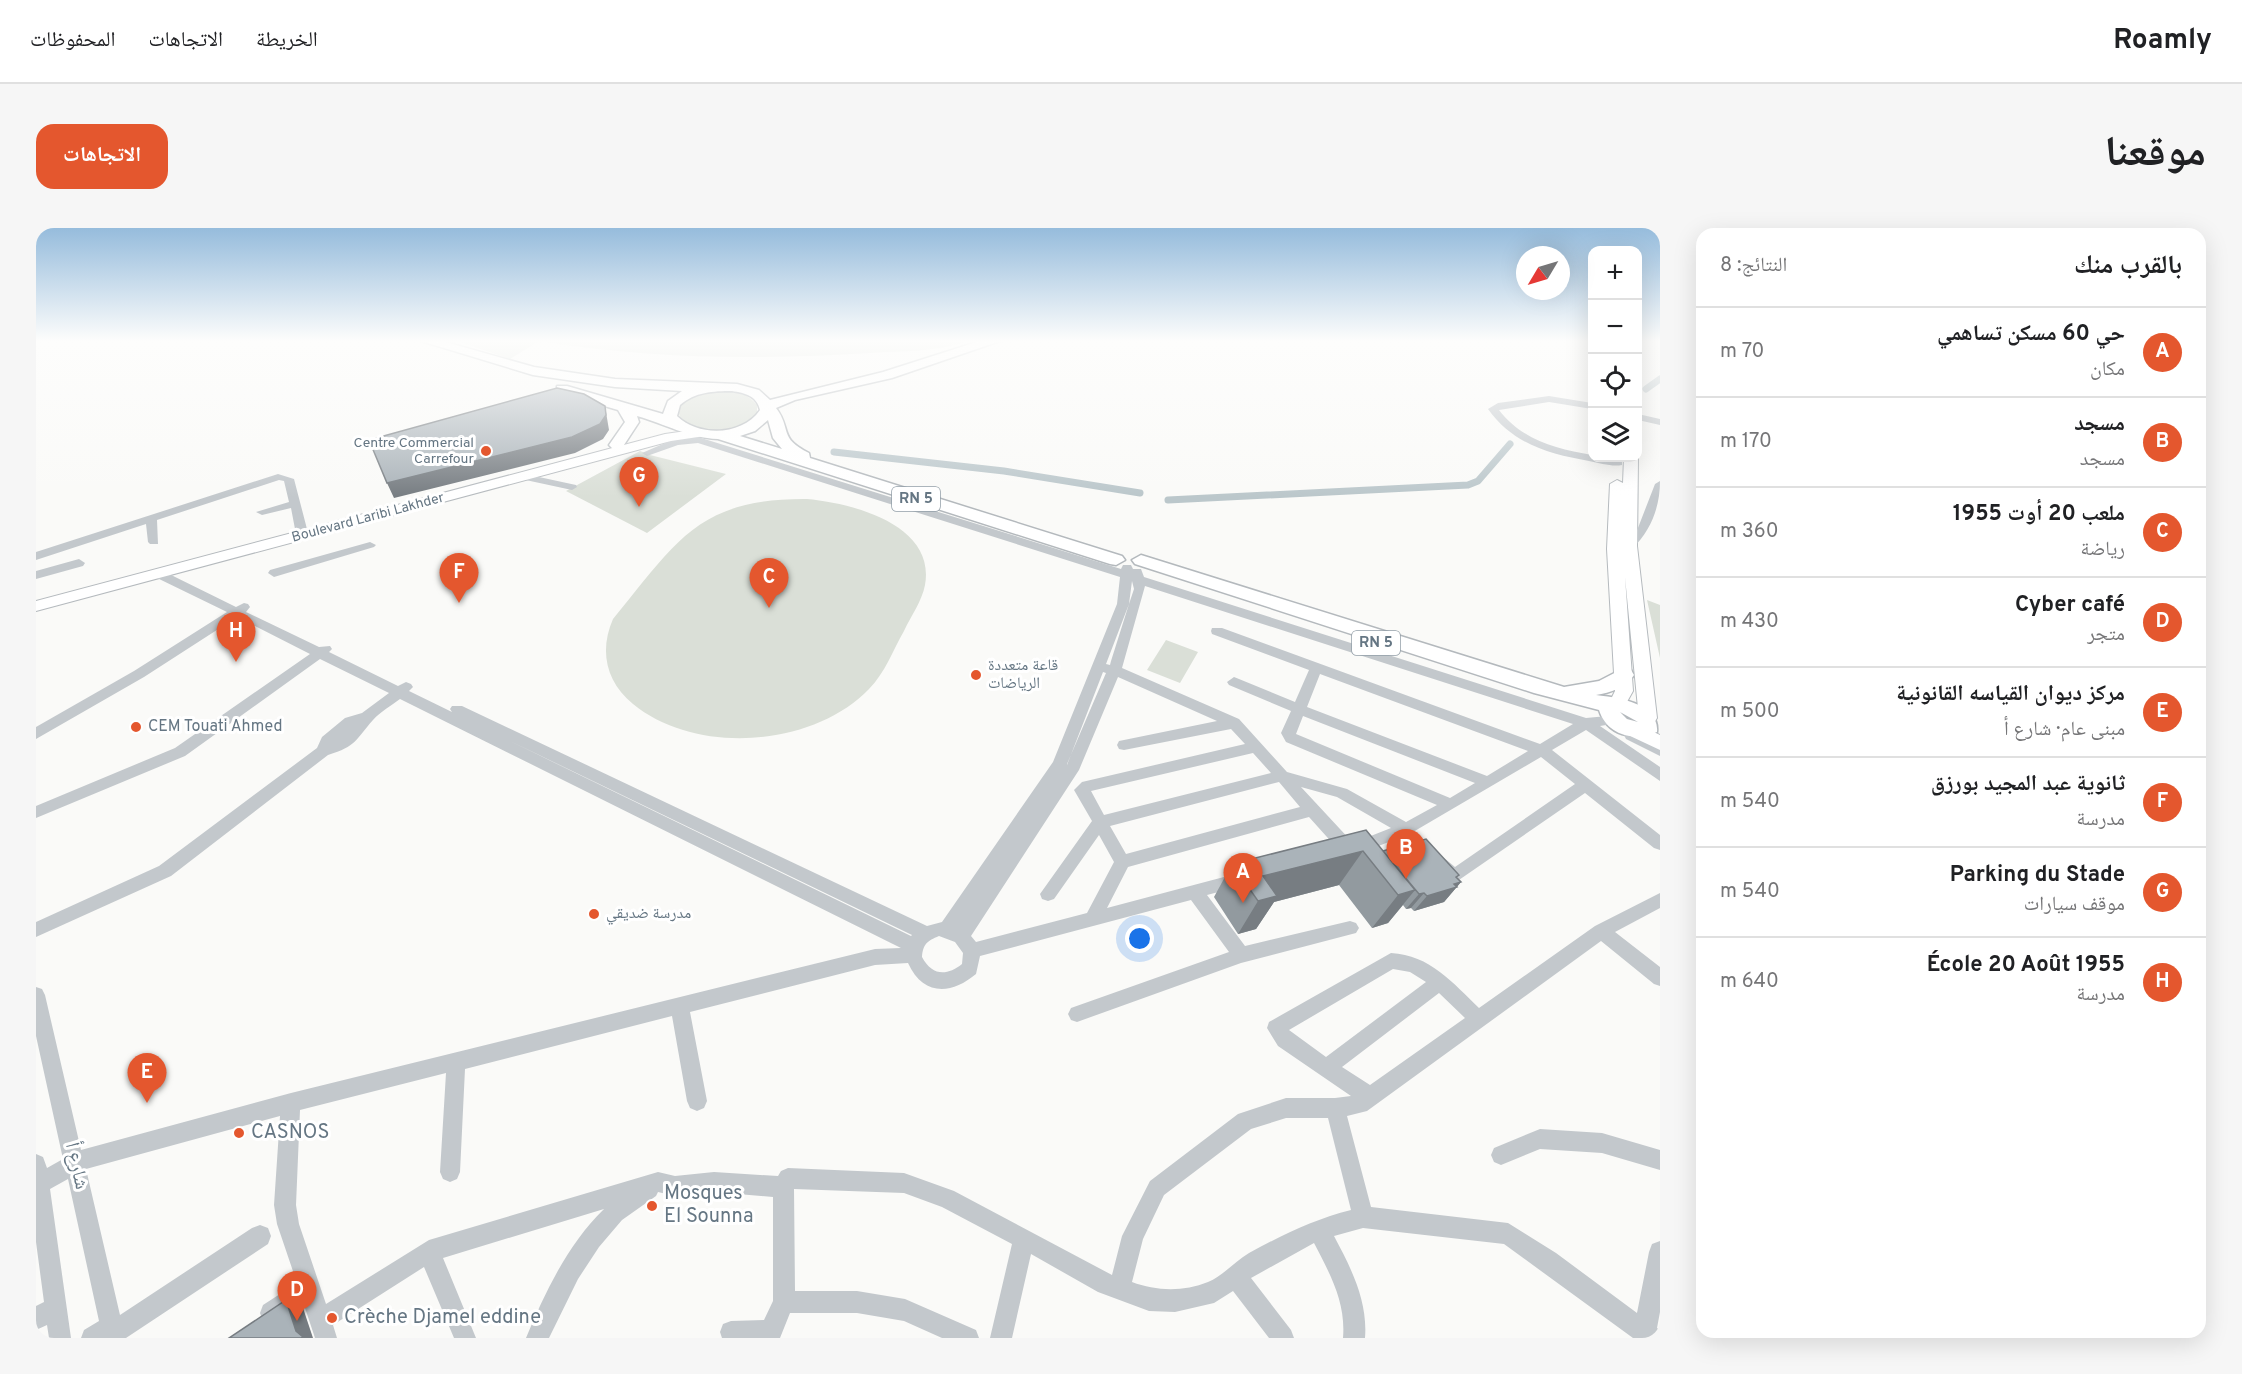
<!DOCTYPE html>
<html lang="ar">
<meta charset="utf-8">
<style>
body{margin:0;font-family:Overpass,"Noto Naskh Arabic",sans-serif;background:#f6f6f6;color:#202124;direction:rtl}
.controls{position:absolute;right:18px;top:18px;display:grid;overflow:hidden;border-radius:12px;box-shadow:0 6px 24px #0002}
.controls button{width:54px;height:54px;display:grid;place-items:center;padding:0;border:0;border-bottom:2px solid #e0e0e0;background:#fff;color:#202124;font:30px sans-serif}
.compass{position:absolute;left:1480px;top:18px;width:54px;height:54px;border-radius:50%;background:#fff;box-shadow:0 6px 24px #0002;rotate:232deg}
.you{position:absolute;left:1104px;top:711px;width:21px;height:21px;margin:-15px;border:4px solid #fff;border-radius:50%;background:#1a73e8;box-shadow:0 0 0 9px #1a73e833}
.badge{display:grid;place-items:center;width:39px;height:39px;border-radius:50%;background:#e4572e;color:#fff;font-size:20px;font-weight:700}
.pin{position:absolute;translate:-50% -50px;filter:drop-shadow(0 2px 3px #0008)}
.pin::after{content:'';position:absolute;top:32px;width:21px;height:18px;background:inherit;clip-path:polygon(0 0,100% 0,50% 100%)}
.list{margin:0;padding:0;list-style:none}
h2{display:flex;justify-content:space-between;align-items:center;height:78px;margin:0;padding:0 24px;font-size:26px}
h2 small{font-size:20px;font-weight:400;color:#757577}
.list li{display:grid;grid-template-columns:39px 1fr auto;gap:18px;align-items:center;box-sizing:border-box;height:90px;padding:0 24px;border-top:2px solid #e0e0e0}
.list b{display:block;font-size:22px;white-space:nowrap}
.list p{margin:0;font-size:20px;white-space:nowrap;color:#757577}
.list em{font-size:20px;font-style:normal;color:#757577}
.icon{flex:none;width:33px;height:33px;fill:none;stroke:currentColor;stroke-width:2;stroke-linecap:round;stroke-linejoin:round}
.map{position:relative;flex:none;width:1624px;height:1110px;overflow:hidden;direction:ltr;border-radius:18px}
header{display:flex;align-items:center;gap:36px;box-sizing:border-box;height:84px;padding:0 30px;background:#fff;border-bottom:2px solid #e0e0e0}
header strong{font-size:28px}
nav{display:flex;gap:33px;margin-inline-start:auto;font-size:21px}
.intro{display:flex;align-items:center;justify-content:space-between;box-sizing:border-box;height:144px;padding:0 36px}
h1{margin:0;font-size:42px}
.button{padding:15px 27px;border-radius:18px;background:#e4572e;color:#fff;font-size:21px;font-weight:700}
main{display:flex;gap:36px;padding:0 36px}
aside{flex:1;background:#fff;border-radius:18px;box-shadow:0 6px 24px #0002}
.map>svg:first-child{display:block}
.green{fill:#dadfd7}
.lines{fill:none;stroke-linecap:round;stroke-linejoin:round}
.canal{stroke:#bbc7cb;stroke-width:7}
.major-casing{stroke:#b5babe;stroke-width:2}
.highway-casing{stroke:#b4b9bd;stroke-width:3}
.minor{fill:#c3c8cc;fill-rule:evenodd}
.major{fill:#fff;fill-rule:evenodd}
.highway{fill:#fff;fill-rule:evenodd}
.wall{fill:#929a9f}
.shaded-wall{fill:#777d82}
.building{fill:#aab3b9;stroke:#777d82;stroke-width:1.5}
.poi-dot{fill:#e4572e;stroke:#fff;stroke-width:2}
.labels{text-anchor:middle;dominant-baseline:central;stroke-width:6;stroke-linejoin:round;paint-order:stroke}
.far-poi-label{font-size:14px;fill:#657683;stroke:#fff;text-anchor:end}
.far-street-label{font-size:14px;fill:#657683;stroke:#fff}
.shield{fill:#fff;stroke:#939fa8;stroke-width:1.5}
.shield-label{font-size:15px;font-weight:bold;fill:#657683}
.poi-label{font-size:16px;fill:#657683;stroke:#fff;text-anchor:start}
.near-poi-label{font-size:20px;fill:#657683;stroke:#fff;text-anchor:start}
.near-street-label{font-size:20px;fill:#657683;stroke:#fff}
</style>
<header>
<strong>Roamly</strong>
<nav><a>الخريطة</a><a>الاتجاهات</a><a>المحفوظات</a></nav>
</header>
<div class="intro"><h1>موقعنا</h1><a class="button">الاتجاهات</a></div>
<main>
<aside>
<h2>بالقرب منك<small>النتائج: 8</small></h2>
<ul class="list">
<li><span class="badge">A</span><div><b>حي 60 مسكن تساهمي</b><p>مكان</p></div><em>70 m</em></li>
<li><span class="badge">B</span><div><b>مسجد</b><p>مسجد</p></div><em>170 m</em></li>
<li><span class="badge">C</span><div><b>ملعب 20 أوت 1955</b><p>رياضة</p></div><em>360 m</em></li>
<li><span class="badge">D</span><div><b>Cyber café</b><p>متجر</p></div><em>430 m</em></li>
<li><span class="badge">E</span><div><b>مركز ديوان القياسه القانونية</b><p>مبنى عام · شارع أ</p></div><em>500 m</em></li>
<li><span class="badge">F</span><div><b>ثانوية عبد المجيد بورزق</b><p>مدرسة</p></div><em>540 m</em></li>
<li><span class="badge">G</span><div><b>Parking du Stade</b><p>موقف سيارات</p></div><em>540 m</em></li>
<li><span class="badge">H</span><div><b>École 20 Août 1955</b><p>مدرسة</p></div><em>640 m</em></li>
</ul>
</aside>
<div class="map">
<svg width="1624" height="1110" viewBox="0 0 1624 1110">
<rect width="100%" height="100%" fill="#fafaf8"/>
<path class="green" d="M421,113h512c-32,11 -66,10 -99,12 -110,7 -222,6 -331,-12l-29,18z
M684,163c14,0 28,2 37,14v8c-15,22 -59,23 -77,5l-2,-8c8,-15 26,-18 42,-19z
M604,223l10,4 76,19 -79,59 -81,-42z
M771,271c44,4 129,25 118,86 -3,16 -14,31 -21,46 -11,19 -19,42 -35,58 -56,58 -172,67 -236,15 -27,-22 -34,-53 -20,-85 63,-76 84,-121 194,-120z
M1611,372l13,5v53z
M1130,412l32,12 -18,31 -33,-13z"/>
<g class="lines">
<path class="canal" d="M1610,161l14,-10
M798,224l170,19 136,22
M1132,272l300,-15 10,-4 32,-37"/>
<g class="major-casing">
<path id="major" d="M664,201l6,4 -1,3 -34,5 -635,170v-10l629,-167z
M1588,230h14l-1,88 20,172 -3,5h-12l-3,-5 -14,-141 8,114 -10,18h-12l-3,-4 7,-14 -8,-142 3,-65 7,-4 6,3z
M1599,495l25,12v15l-32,-15 -2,-5 2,-5z"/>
</g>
<g class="highway-casing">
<path id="highway" d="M385,113h21l92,26 81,12 122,5 22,6 11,10 113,-28 97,-31h20l-108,37 -97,22 -19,8c16,21 2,30 33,45l1,5 312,98 3,4 -9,5 -6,-1 -392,-125c-29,-1 -53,-15 -81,-23l2,6 -17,26h-10l-3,-3 16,-23 -7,-12 -61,-18v-6h10l96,28 5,-13 14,-10 -67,-4 -82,-12zM696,163c13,2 25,5 28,19 -18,26 -61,27 -83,6l3,-11c15,-13 33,-14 52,-14zM732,192l5,18 9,11 -42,-13 15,-5z
M1105,327l423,132 35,-6 25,-13 7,2 3,5c-7,12 -24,18 -38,20 17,2 64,7 61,37 -24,10 -50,3 -58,-22l-65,-17 -399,-129 -3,-4zM1584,484l18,10 -11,-3z"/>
</g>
<path class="minor" d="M1513,168l43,7v6l-43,-7 -50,8c23,30 57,39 93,45v3l30,3v4c-10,2 -22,-2 -33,-4 -40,-7 -76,-17 -101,-52l10,-6z
M1602,186l22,5v6l-22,-5z
M662,209l423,132 2,-4h8l2,4h8l3,8 442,141 32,-3 2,4 -2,4 -18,3 60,41v14l-74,-51 -34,20 108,85v15l-6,-2 -69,-55 -129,89 -16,-7 -41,-37 -49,19 -6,-1 -35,-39 -181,50 -21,41 132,-35 6,2 2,5 -2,5 -38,10 38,51 105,-25 6,2 3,5 -3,5 -115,30 -164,59 -6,-2 -3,-6 3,-6 158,-56 -38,-52 -211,56 -4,18c-25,21 -53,22 -68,-11l-33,2 -185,47 17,89 -3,7 -7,3 -7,-3 -3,-7 -15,-85 -207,53 -5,103 -3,7 -7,3 -7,-3 -3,-7 6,-99 -146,37 -4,95 3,19 27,80 103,-64 229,-68 17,4 39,-4 64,4 3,-5 7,-3 116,5 50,18 158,84 10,-39 28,-55 88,-67 48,-16h49l16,-2 -73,-50 -11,-18 2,-6 122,-69c39,2 62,30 88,55l116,-82 65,-33v15l-45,24 45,35v19l-6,-2 -53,-43 -234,170 -20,5 24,91 137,16 48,30 81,60 12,-61 3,-8 8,-3v71l-3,16 3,2v8h-27l-129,-94 -141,-16 -29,8c17,32 34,65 31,102h-22c3,-36 -13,-64 -29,-95l-63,35 40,52 3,8h-25l-36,-47 -19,12 -39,9 -26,-1 -51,-19 -67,-38 -19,84h-22l22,-94 -70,-37 -38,-14 -110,-4 1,102h62l48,8 71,31 3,8h-37l-38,-17 -47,-8h-67l-10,25h-58l-2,-6 3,-8 8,-3 33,-1 9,-19v-104l-59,-5 -39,4 -17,-4 -2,4 -34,24 -23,27 -21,32 -29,59h-23c19,-46 42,-94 78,-129l-161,49 33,80h-22l-30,-71 -91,58 4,13h-22l-11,-33 -33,19 -8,-3 -3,-8 3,-8 34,-22 -20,-59 -3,-19 6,-89 -194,53 34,146 132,-87 8,-3 8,3 3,8 -3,8 -142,94h-45l3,-8 15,-9 -31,-142 -18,10 21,149h-22l-2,-13 -11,5v-24l8,-4 -8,-60v-88l7,3 4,11 16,-9 -27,-123v-49l6,2 3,6 36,155 210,-57 584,-144 26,-1 -501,-249c-8,6 -20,13 -27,21 -18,20 -16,26 -45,35l-157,121 -135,61v-15l123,-56 158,-118 5,-11 23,-19 17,-5 27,-20 -69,-34 -135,97 -149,62v-12l139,-58 135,-94 -73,-37 -93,60 -108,62v-12l98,-56 93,-59 -72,-35v-6h8l73,36 8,-4 4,1 2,3 -4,5 73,35 11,-1 2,3 -3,3 69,34 8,-4 5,2 2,3 -4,4 43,21 -2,-3 2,-3h10l465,220 15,-4 111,-160 64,-158 3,-27 -422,-134 -20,2 -31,11 -5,-3 30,-13zM1096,353l2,8 -5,15zM1109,358l428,138 -33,20 -318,-116h-10l-1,3 1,3 97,36 -14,32 -56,-23 -5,-2 -7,5 2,3 62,26 -10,22 5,9 151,63 -31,17 -59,-33 -60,-17 -48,-53 -117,-51zM1093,376l-18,57 -1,4 -4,-1zM1067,444l3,1 -39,91v1zM1284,446l208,77 -41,25 -180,-69zM1082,449l99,44 -93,19 -5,1 -2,4 2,4 5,1 107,-21 14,15 -163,38 -8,8 18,31 -52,73 2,5 6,2 6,-2 45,-64 15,27 -27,51 -111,29 -5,-6 108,-166zM1267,488l172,67 -25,15 -154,-64zM445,499l431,208 -1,1zM1217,525l18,20 -167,42 -13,-24zM1505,529l34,27 -120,83 -42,-35zM1243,554l21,25 -174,47 -16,-28zM1265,559l36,10 54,31 -38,15zM903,708l16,6 8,11 -1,11c-15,12 -30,12 -40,-7 1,-13 5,-16 17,-21zM1357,741l17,3 16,10 -100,75 -37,-27zM1403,765l26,25 -95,67 -28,-18zM1250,890h42l23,92c-36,9 -69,25 -102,43 -14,8 -26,23 -41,29 -25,10 -52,9 -76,0l11,-43 21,-44 87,-66z
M242,246l16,5 13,50 -2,2h-8l-2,-2 -4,-21 -29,7 -6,-3 33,-10 -5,-21 -5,-1 -122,40 1,24h-8l-2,-2 -2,-18 -110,36v-8z
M489,246l51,11 1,2 -5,3 -51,-11v-4z
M1624,253c0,26 -9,49 -27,67h-8v-4l11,-11 19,-49z
M334,314l6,3 -2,2 -100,30 -6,-4 2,-3z
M43,331l6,4 -2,3 -47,13v-8z
M1595,502l29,14v12l-34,-17 -2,-4 2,-4z
M1504,901l62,4 58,17v20l-58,-17 -62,-4 -39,16 -7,-3 -3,-7 3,-7z"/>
<use href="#major" class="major"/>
<use href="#highway" class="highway"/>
</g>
<path class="wall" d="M1330,602l17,21 74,27 4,4 -17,20 -30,9 -3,-3 -5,1 -3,-4 -15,18 -16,5 -33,-43 -65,17 -18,27 -18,5 -24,-37 18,-33z"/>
<path class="shaded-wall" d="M569,178l4,24 -6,9 -28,14 -181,45 -7,-15z
M1327,623l-24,34 -65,17 -18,27 -18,5 20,-33 5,-25z
M1423,647l-14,16 9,-7 7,-2 -17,20 -30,9 13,-15 29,-19z
M1379,662l-27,33 -16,5 26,-33z
M1388,665l-13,15 -5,1 13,-15z
M250,1072l17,8 10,30h-12l-5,-7z"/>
<path class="building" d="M521,160l27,6 21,12 1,9 -6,9 -28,13 -185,46 -18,-43z
M1330,602l49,60 -17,5 -35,-44 -100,25 14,20 -19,5 -26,-37z
M1390,611l33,36 -3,2 5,5 -7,2 3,3 -30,9 -3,-3 -5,1 -36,-43z
M250,1072l10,31 7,6 -2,1h-72z"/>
<linearGradient id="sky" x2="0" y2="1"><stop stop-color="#96bcdc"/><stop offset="0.42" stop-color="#fdfdfc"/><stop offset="1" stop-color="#fdfdfc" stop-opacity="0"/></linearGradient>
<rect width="1624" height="269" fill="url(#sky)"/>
<g class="poi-dot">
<circle cx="450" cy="223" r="6"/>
<circle cx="940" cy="447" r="6"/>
<circle cx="100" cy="499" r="6"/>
<circle cx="558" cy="686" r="6"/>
<circle cx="203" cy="905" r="6"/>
<circle cx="616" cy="978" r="6"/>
<circle cx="296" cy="1090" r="6"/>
</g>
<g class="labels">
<g class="far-poi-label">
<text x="438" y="215">Centre Commercial<tspan x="438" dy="16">Carrefour</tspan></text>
</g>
<g class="far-street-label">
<text transform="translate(332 290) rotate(-15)">Boulevard Laribi Lakhder</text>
</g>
<g class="shield">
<rect x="856" y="259" width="48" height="24" rx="4.5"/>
<rect x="1316" y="403" width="48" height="24" rx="4.5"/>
</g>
<g class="shield-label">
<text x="880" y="271">RN 5</text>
<text x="1340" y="415">RN 5</text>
</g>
<g class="poi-label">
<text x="952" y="438">قاعة متعددة<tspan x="952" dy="18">الرياضات</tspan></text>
<text x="112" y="499">CEM Touati Ahmed</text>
<text x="570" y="686">مدرسة ضديقي</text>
</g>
<g class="near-poi-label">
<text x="215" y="905">CASNOS</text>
<text x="628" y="966">Mosques<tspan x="628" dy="23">El Sounna</tspan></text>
<text x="308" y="1090">Crèche Djamel eddine</text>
</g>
<g class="near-street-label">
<text transform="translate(40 938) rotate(77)">شارع أ</text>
</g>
</g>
</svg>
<div class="controls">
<button>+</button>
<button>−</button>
<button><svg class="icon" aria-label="locate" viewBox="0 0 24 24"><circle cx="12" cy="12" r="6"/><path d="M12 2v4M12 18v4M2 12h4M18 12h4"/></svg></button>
<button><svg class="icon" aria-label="layers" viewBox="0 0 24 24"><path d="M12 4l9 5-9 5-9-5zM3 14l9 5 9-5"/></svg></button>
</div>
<svg class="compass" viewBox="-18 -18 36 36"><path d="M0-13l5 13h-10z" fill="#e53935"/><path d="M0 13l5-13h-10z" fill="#757577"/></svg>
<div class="you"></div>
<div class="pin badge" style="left:1207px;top:675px">A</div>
<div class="pin badge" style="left:1370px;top:651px">B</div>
<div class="pin badge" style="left:733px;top:380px">C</div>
<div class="pin badge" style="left:261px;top:1093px">D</div>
<div class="pin badge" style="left:111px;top:875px">E</div>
<div class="pin badge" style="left:423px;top:375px">F</div>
<div class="pin badge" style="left:603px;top:279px">G</div>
<div class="pin badge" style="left:200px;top:434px">H</div>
</div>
</main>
